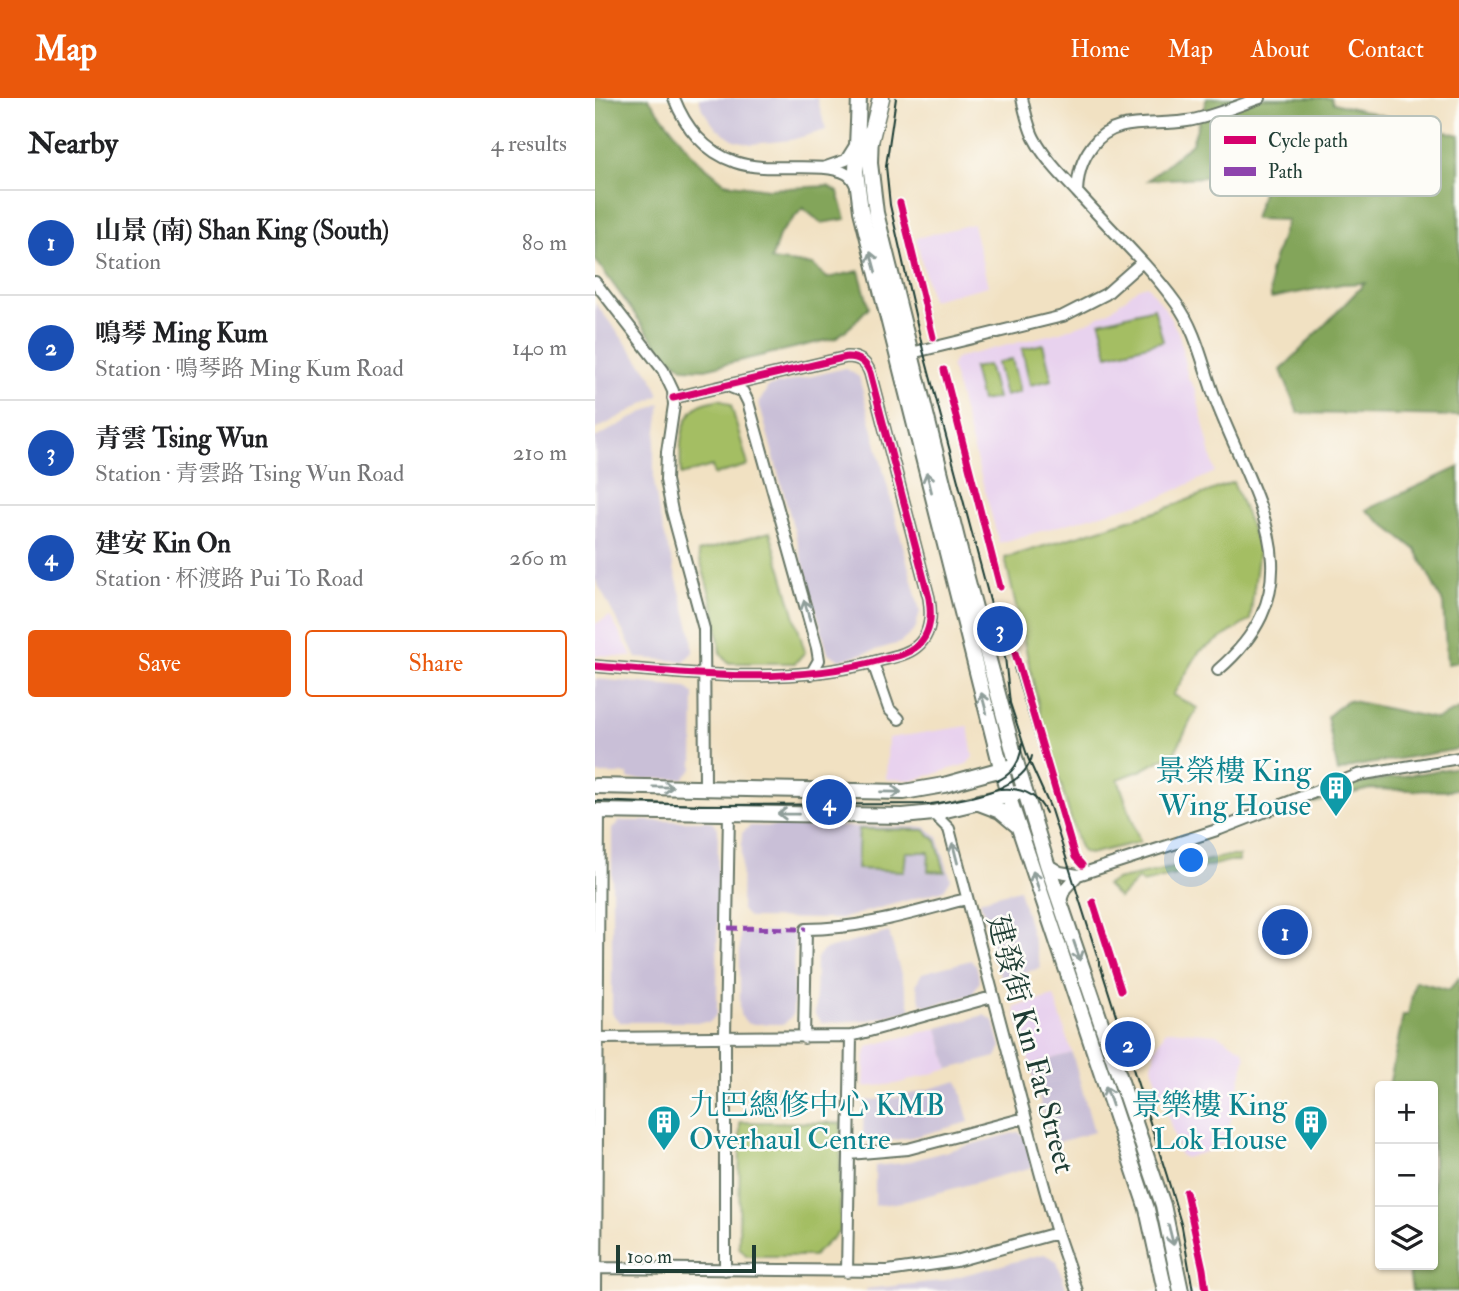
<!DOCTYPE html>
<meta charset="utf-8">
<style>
body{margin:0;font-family:"IM FELL Double Pica","Noto Serif TC",serif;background:#f2f2f2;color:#202124}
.controls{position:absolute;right:21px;bottom:21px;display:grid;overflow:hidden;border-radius:7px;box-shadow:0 2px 5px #0004}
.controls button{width:63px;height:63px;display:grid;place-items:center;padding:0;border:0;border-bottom:2px solid #e0e0e0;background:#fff;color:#202124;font:35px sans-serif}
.scale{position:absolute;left:21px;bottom:18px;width:140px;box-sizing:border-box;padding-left:7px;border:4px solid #1f3d34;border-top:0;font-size:19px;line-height:24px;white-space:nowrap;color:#1f3d34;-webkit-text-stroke:5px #fdfcf7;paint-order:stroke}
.you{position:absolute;left:597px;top:763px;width:24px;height:24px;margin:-18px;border:5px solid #fff;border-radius:50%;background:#1a73e8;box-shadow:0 0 0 10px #1a73e833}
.badge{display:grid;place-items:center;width:46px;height:46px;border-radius:50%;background:#ea580c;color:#fff;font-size:23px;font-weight:700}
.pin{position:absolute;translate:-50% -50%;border:4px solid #fff;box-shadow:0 2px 7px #0006}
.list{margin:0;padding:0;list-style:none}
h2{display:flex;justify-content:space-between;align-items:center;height:91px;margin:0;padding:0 28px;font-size:30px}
h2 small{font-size:23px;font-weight:400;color:#757577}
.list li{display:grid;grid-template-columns:46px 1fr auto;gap:21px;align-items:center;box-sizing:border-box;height:105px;padding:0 28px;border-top:2px solid #e0e0e0}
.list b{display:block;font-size:26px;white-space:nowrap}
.list p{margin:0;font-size:23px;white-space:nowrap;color:#757577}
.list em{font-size:23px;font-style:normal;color:#757577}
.actions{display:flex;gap:14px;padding:21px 28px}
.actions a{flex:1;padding:16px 0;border:2px solid #ea580c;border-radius:7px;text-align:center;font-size:24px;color:#ea580c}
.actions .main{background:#ea580c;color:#fff}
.icon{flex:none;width:38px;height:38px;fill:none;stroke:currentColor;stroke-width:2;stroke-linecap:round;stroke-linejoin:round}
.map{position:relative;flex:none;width:864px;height:1193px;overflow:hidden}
header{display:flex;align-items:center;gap:42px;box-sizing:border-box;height:98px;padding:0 35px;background:#ea580c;color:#fff}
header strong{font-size:33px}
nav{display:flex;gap:38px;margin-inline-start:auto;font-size:24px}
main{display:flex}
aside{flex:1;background:#fff}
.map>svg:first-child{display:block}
.built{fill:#e8d2ee}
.industrial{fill:#c9bfd7}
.green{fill:#a4be64;stroke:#627e4c;stroke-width:2}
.forest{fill:#83a55a;stroke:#517147;stroke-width:2}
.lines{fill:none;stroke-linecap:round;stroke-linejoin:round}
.street-casing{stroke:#687666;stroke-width:14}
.secondary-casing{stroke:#687666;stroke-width:18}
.primary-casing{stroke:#687666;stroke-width:19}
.street{stroke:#fff;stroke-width:10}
.secondary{stroke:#fff;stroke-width:14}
.primary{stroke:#fff;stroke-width:16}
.tram{stroke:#1f3d34;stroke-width:2}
.quiet{stroke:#8e44ad;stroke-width:5;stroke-dasharray:10 5;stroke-linecap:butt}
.cycleway-casing{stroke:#fdfcf7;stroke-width:11}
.cycleway{stroke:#d6006c;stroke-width:7}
.oneway{stroke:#8f9e9a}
.labels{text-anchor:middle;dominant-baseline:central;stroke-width:5;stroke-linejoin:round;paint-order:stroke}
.culture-label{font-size:30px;fill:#0d838f;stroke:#fdfcf7;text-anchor:end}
.street-label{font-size:30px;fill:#1f3d34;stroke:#fdfcf7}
.key{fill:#fdfcf7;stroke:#bac3bc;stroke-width:2}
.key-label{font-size:19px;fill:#1f3d34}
</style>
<header>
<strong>Map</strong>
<nav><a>Home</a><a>Map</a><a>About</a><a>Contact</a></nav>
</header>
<main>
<aside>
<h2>Nearby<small>4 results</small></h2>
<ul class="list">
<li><span class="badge" style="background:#1a4fb4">1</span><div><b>山景 (南) Shan King (South)</b><p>Station</p></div><em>80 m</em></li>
<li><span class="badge" style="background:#1a4fb4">2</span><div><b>鳴琴 Ming Kum</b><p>Station · 鳴琴路 Ming Kum Road</p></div><em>140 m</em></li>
<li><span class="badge" style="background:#1a4fb4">3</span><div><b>青雲 Tsing Wun</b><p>Station · 青雲路 Tsing Wun Road</p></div><em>210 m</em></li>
<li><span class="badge" style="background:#1a4fb4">4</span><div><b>建安 Kin On</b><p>Station · 杯渡路 Pui To Road</p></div><em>260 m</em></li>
</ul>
<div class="actions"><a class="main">Save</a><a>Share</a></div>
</aside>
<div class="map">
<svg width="864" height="1193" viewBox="0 0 864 1193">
<rect width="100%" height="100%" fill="#fdfcf7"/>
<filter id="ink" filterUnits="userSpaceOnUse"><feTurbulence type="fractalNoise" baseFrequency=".0143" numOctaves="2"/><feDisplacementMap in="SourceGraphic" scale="14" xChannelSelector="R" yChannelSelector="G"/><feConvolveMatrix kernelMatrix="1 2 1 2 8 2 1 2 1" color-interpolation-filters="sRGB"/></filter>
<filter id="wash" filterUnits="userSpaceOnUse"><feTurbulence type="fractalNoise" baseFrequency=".00686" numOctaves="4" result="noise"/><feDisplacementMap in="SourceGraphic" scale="28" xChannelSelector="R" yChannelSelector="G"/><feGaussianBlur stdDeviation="1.57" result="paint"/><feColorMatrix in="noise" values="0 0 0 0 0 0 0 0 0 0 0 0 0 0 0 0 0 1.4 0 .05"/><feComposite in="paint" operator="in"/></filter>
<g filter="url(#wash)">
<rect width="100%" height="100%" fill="#f1e1c2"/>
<path class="built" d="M378,126l15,62 -57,14 -15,-62z
M552,187l17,22 15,27 9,44 7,11 20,83 -54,25 -162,46 -48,-177 5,-8 104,-26 26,-9 25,-13 27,-22z
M15,518l23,41 -38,-2v-31z
M373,628l5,31 -6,7 -53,16 -28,-1 2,-41z
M459,898l18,57 -42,12 -16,-58z
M343,930l11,41 -53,15 -32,3 1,-31 4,-10z
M576,932l45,4 26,15 4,7 -20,84 -8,8 -33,10 -5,-3 -28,-89 3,-17 10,-17z"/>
<path class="industrial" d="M104,0h118l9,32 -35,10 -39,4 -18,-4 -19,-13 -13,-18z
M0,205l57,74 8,18 -65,35z
M250,270l14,9 61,234 -5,19 -15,13 -60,17 -12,-7 -69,-250 9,-16z
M66,305l-7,47v31l5,33 33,121 1,17 -9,9 -47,-3 -42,-79v-141z
M0,581l91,8 8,7 -1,75 -10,10h-55v-5h-33z
M25,723h90l8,7 -1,186 -7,8h-90l-8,-8v-186z
M155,728l175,1 13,10 13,42 -7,11 -104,29 -90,-1 -9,-8 1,-77z
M424,791l22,79 -40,11 -21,-79z
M145,834h54l-1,83 -9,9h-36l-8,-9z
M294,834l22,78 -42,10 -46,3 -8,-8 1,-56 8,-9z
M376,862l5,5 4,16 -8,14 -43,11 -8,-2 -5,-20 6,-11z
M389,917l10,6 7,26 -5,10 -47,12 -11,-41z
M477,955l22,79 -42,12 -22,-79z
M363,983l11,41 -52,14 -34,6 -11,1 -9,-7 1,-35 35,-4z
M423,1034l7,4 8,31 -126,34 -32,5v-40l28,-3z
M449,1156l13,7 10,30h-201v-2l75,-8z"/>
<path class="green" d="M559,210l9,33 -55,14 -8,-33z
M448,246l9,36 -22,5 -8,-36z
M417,261l8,33 -15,4 -8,-33z
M393,267l9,33 -16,3 -8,-33z
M125,301l11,6 17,60 -34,10 -2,-9 -31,9c-1,-23 -3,-54 17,-69 6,-4 16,-5 22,-7z
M638,384l26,66 -9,72 -51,32 -26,43 24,13 -22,44 -33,18 -24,9 22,63 -51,12 -7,-3 -4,-8 -37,-127 -36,-158 157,-48z
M175,434l35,120 -10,11h-66l-9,-10 -4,-37 -18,-64z
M264,731l65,1 12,10 9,32 -17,-1 1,-19h-23l-2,19 -47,-2z
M633,758h11v5h-10l-86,22 -5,-4 -19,19 -13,-13 10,-5z
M145,1024l101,1 -1,108 -27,25h-66l-8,-9z"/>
<path class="forest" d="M0,0h53l47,60 30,25 43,6 60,-3 10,6 8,27 -25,4 -18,-15 -23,25 -9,27 42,5 14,13 32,-7 10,36 -18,19 -15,12 -131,31 -21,-1 -22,-16 -67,-93z
M612,0h124l2,5 126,32v281l-161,-3 -17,-43 84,-87 -23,1 -71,14 -1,-27 17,-51 -33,-1 15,-49 -45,6 -76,4 44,-37z
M864,369v195l-12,2 -4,-61 -27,-53 -50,-40z
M752,602l90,19 22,-10v40l-103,17 -18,6 -11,-55z
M864,669v21l-11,3 -78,-2 -73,18 63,-24z
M864,880v313h-47l-4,-26h25v-179h-44l14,-71h5l7,-34 34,9z"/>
</g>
<g filter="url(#ink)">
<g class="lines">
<g class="street-casing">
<path id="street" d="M79,0c11,29 31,54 61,64 34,12 87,-2 112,12 5,3 7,7 9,12
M427,0c3,14 6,28 12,40 11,21 28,38 43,54 33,37 70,71 99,111 22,29 28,69 42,103 38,96 100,178 0,264
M231,69l20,-7 10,-16
M482,94c1,-18 4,-31 15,-46 22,-31 62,-19 95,-25 25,-4 49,-15 73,-23
M0,184l68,88 10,21 1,14 -7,47 -1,28 6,31 32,118 1,158
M308,257l160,-39 43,-22 35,-31
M133,288l15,6 5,10 69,246 2,12 -8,14
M278,565l16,46 10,10
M0,568c95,8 193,20 286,-6 12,-3 25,-5 35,-13 15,-12 16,-31 13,-49l-59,-225c-4,-11 -11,-16 -23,-16l-174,41
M338,715l16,16 91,343 17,61 20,58
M452,766l13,8 18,3
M465,805l5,-14 13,-14 142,-46 138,-54 101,-17
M0,940l256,-2 141,-39
M209,940l2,-109c56,0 106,-16 160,-30
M254,1056l59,-5 117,-31
M0,1170l293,3 68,-10 101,-28
M130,1172v-234l4,-223
M252,1174l4,-236
M1,1193l3,-480"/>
</g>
<g class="secondary-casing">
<path id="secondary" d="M264,0l-3,73 5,40 147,584 139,414 18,82
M276,33l-1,32 6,50 88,354 53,198 30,99 116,341 18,86
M0,688l309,6 40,-7 65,-18
M384,705l21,8 18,15
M0,713l308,5 30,-3 84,-20"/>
</g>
<g class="primary-casing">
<path id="primary" d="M275,44l11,-44"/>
</g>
<use href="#street" class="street"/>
<use href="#secondary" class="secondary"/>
<use href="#primary" class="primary"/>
<path class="tram" d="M301,0l-10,68 4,39 33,145 82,307 5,46 18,55 22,49 117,369 15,51 11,64
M419,570l37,120
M402,683c16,-7 24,-20 25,-38
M405,691c21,-2 37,4 46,24
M0,703l106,4 230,-1c30,-4 94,-13 101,-48"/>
<path class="quiet" d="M133,830l78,1"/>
<g class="cycleway-casing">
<path id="cycleway" d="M305,105l33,134
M349,272l56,217
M420,555l60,204 7,8
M0,568c95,8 193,20 286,-6 12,-3 25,-5 35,-13 15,-12 16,-31 13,-49l-59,-225c-4,-11 -11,-16 -23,-16l-174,41
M498,804l28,88
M591,1094l17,77 3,22"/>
</g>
<use href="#cycleway" class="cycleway"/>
</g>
<defs><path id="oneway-shaft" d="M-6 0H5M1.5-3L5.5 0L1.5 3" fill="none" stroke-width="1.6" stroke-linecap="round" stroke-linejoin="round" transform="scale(1.75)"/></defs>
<g class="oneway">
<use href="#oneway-shaft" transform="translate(278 164) rotate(-105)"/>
<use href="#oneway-shaft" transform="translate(334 384) rotate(-104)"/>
<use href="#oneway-shaft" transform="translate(212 512) rotate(-106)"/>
<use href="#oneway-shaft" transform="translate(389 605) rotate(-105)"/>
<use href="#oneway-shaft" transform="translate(68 689) rotate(1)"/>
<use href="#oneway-shaft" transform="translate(296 694) rotate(1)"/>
<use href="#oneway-shaft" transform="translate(193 716) rotate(-179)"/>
<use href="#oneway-shaft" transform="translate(360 755) rotate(-104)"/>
<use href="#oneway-shaft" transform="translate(441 783) rotate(-108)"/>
<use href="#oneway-shaft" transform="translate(482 853) rotate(71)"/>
<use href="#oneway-shaft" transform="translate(514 998) rotate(-109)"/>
<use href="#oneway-shaft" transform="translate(576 1137) rotate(76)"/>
</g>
</g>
<defs>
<g id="building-pin" transform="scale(1.75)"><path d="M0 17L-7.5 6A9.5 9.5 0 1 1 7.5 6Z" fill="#0f9aa8" stroke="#fdfcf7"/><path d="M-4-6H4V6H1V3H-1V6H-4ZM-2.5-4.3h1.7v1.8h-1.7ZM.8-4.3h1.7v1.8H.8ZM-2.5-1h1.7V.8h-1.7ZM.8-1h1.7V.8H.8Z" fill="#fff"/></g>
</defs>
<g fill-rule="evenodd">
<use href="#building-pin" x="741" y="690"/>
<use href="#building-pin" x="69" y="1024"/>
<use href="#building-pin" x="716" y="1024"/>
</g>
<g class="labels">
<g class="culture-label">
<text x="716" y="673">景榮樓 King<tspan x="716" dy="34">Wing House</tspan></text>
<text x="94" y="1007" text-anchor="start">九巴總修中心 KMB<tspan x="94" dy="34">Overhaul Centre</tspan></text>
<text x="692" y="1007">景樂樓 King<tspan x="692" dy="34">Lok House</tspan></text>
</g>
<g class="street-label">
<text transform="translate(436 946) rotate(75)">建發街 Kin Fat Street</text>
</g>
</g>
<rect x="615" y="18" width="231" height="80" rx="10" class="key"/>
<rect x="629" y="38" width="32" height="8" fill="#d6006c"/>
<rect x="629" y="69" width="32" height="9" fill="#8e44ad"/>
<g class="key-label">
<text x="673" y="49">Cycle path</text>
<text x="673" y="80">Path</text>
</g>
</svg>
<div class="controls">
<button>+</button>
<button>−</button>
<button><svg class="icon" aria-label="layers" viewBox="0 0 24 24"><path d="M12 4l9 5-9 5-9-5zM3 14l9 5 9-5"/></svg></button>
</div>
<div class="scale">100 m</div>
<div class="you"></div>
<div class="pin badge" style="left:690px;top:834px;background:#1a4fb4">1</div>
<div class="pin badge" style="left:533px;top:946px;background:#1a4fb4">2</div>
<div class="pin badge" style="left:405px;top:531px;background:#1a4fb4">3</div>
<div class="pin badge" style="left:234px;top:704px;background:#1a4fb4">4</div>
</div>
</main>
